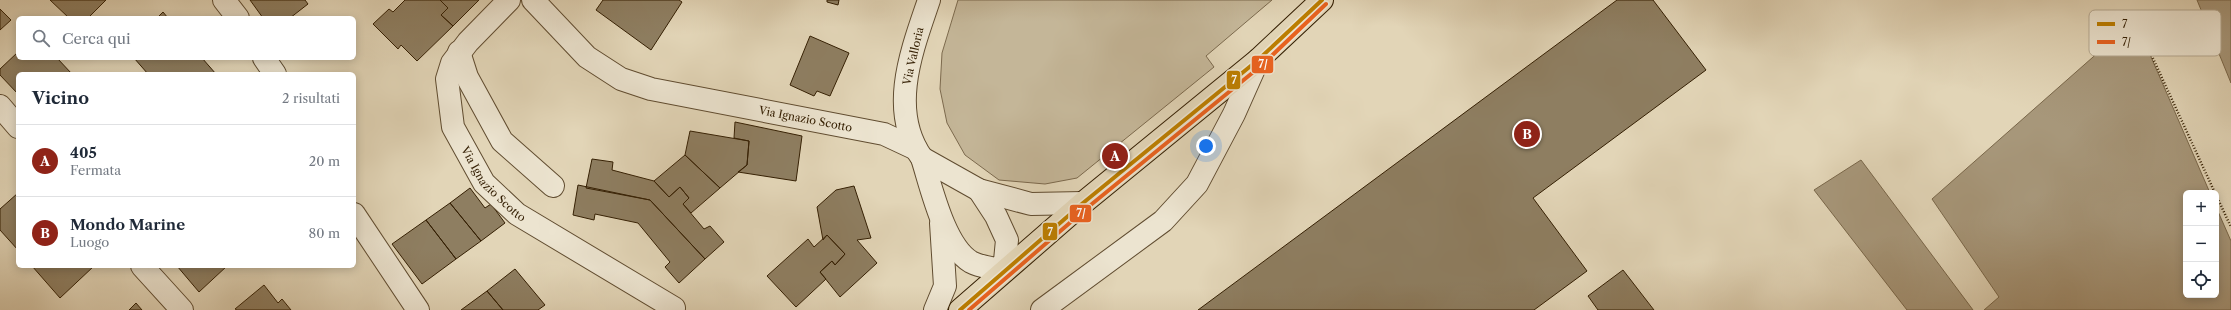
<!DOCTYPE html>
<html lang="it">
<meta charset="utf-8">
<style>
body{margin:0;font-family:"Libre Caslon Text",serif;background:#f2f2f3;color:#1f2937}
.controls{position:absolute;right:12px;bottom:12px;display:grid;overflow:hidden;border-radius:6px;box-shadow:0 2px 10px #0003}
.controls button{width:36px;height:36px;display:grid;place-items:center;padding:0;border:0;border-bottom:1px solid #e0e1e3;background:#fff;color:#1f2937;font:20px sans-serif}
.you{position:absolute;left:1206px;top:146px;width:14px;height:14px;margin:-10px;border:3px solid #fff;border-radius:50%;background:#1a73e8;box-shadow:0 0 0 6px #1a73e833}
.badge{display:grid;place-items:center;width:26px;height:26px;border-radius:50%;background:#8f2418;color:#fff;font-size:13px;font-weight:700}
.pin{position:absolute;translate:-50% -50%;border:2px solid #fff;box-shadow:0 1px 4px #0006}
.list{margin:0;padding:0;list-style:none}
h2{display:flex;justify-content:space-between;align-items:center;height:52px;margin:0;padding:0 16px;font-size:17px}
h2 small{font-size:13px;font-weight:400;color:#747a83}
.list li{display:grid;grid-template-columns:26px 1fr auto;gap:12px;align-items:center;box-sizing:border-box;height:72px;padding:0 16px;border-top:1px solid #e0e1e3}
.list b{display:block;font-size:15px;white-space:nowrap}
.list p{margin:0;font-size:13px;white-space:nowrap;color:#747a83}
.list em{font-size:13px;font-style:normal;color:#747a83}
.icon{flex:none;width:22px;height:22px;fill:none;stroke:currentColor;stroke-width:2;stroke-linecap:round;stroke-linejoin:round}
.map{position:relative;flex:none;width:2231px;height:310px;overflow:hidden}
.search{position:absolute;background:#fff;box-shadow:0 2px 10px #0003;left:16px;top:16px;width:340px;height:44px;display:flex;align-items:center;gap:10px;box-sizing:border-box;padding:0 14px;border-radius:6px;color:#747a83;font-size:15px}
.panel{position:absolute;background:#fff;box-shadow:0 2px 10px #0003;left:16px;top:72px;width:340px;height:196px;border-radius:6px}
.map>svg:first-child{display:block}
.green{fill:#c4b698;stroke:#7c6a4e}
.water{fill:#a7977a;stroke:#79674a}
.building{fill:#8e7e61;stroke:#341f03}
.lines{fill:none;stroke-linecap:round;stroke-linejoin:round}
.minor-casing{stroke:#604c30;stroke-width:24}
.major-casing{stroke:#341f03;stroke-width:24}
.path{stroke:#341f03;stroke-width:2.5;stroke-dasharray:1 2;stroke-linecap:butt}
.minor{stroke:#ece4d0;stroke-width:22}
.major{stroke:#e2d5b7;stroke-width:22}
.bus-1-casing{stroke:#ece4d0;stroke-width:7}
.bus-2-casing{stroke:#ece4d0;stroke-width:7}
.bus-1{stroke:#bc7e01;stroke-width:4}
.bus-2{stroke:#e86220;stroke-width:4}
.labels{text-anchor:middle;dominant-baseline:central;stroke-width:4;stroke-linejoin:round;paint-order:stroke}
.street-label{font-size:11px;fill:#341f03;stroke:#ece4d0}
.key{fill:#ece4d0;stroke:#b5a992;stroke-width:1}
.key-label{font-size:11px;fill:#341f03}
.line-badge{stroke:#ece4d0;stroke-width:1.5}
.badge-label{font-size:11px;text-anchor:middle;font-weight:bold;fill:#fff}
</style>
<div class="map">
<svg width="2231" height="310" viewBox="0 0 2231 310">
<rect width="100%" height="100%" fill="#e2d5b7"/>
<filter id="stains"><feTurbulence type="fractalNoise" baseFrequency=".005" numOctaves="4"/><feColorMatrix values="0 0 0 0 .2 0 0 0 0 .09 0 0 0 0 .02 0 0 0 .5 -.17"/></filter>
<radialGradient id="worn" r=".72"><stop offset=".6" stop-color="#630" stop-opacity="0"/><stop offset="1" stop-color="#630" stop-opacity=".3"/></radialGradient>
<path class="green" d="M958,0h314l-66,56 8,11 -137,111 -32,6 -46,-4 -34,-25 -18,-32 -7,-34 2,-36z"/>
<path class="water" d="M2197,0h34v83z
M2135,20l75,173h-24v102h30v-88l15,34v69h-247l15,-13 -67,-98z
M1861,160l112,150h-66l-93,-120z"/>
<path class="building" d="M50,0h56l-18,18h-19z
M250,0h55l3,4 -18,14h-27z
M405,0h35l8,8 -7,7 12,11 -36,35 -16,-16 -3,4 -25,-25 16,-15 4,3z
M440,0h39l-26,26 -12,-11 7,-7z
M603,0h76l3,2 -31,48 -55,-40z
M827,0h12l-1,5 -11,-3z
M1617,0h36l53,70 -173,128 54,73 -53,39h-336z
M0,9l11,11 -11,10z
M163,12l5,6h-11z
M810,36l39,17 -19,43 -13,-5 -3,5 -24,-11z
M18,52v6h39l15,16h-54v20l-18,-19v-6z
M134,58h68l14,16h-68z
M735,122l67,14 -6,45 -58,-9 9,-7 2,-24 -15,-3z
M690,131l59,10 -2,24 -27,23 -35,-33z
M685,155l35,33 -29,25 -8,-9 6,-6 -9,-11 -11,10 -15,-16z
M592,159l21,3 -1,8 42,11 15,16 11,-10 9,11 -6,6 21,25 6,-3 14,16 -19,17 -55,-59 -64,-12z
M578,185l72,15 55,59 -26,24 -14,-16 5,-5 -32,-39 -43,-9 -1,6 -21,-5z
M854,186l17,52 -14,2 20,23 -37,34 -20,-25 12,-11 3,4 10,-11 -18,-19 -4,5 -6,-33 19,-17z
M470,188l15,20 6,-4 14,19 -24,18 -31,-38z
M18,193v57l-18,-20v-21z
M450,203l31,38 -25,18 -30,-39z
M426,220l30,39 -34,25 -30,-40z
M827,235l18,19 -10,11 -3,-4 -12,11 6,7 -30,28 -29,-31 41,-37 6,8z
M32,266h62l-34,32z
M177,266h50l-28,26z
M515,269l30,36 -7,5h-35l-16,-19z
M1623,270l31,40h-56l-10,-14z
M264,285l14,18 4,-4 9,11h-54l-2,-1z
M487,291l16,19h-42z
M136,303l6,7h-13z"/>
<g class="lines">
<g class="minor-casing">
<g id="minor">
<path d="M224,0l14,18"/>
<path id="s1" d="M509,0l-41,42 -16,21 -5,16 6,48 31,56 33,31 157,94"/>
<path id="s2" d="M533,0l54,57 34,22 30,10 233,45 32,15"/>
<path d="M929,0c-17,50 -41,110 -7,158 9,28 22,88 49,104 9,5 23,6 33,9l3,-31 -11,-24 -17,-26"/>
<path d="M459,52l8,25 35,64 51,45"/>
<path d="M264,58l11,16"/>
<path d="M0,106l18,21"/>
<path d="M922,158l57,32 52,14 52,-1"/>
<path d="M354,214l64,96"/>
<path d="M142,266l40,44"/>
<path d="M935,310l10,-24 -4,-63"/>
<path d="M1042,310l121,-89 34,-37 37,-70 24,-54"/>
</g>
</g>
<g class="major-casing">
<path id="major" d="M960,310l123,-107 175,-143 64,-60"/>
</g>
<path class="path" d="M2139,28l76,165
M2216,195l15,32"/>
<use href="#minor" class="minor"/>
<use href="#major" class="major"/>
<g class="bus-1-casing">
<path id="bus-1" d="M960,310l123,-107 175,-143 64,-60"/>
</g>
<g class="bus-2-casing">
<path id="bus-2" d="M969,310l118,-102 175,-143 64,-61"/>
</g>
<use href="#bus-1" class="bus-1"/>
<use href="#bus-2" class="bus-2"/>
</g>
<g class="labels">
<g class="street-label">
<text transform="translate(913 56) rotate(-77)">Via Valloria</text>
<text stroke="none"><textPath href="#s2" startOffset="308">Via Ignazio Scotto</textPath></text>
<text stroke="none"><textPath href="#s1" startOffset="221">Via Ignazio Scotto</textPath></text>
</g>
</g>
<rect x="2089" y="10" width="132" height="46" rx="6" class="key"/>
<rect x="2097" y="22" width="18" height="4" fill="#bc7e01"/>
<rect x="2097" y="40" width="18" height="4" fill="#e86220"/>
<g class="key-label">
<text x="2122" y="28">7</text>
<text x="2122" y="46">7/</text>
</g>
<g class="line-badge">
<rect x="1251" y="55" width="23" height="19" rx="4" fill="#e86220"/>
<rect x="1226" y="70" width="15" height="20" rx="4" fill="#bc7e01"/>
<rect x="1069" y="204" width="23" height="19" rx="4" fill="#e86220"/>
<rect x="1042" y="222" width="16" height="19" rx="4" fill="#bc7e01"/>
</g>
<g class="badge-label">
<text x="1263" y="68">7/</text>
<text x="1234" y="84">7</text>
<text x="1081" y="217">7/</text>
<text x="1050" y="236">7</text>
</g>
<rect width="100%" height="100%" filter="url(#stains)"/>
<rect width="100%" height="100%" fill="url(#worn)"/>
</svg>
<div class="controls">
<button>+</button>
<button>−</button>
<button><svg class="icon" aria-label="locate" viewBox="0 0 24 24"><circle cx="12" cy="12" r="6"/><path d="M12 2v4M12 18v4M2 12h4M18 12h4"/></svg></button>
</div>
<div class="you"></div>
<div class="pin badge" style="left:1115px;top:156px">A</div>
<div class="pin badge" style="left:1527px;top:134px">B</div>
<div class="search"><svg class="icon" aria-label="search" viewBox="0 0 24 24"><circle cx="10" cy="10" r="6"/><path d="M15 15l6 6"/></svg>Cerca qui</div>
<section class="panel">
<h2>Vicino<small>2 risultati</small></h2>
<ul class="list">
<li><span class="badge">A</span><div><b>405</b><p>Fermata</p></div><em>20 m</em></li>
<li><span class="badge">B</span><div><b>Mondo Marine</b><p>Luogo</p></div><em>80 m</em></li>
</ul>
</section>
</div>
